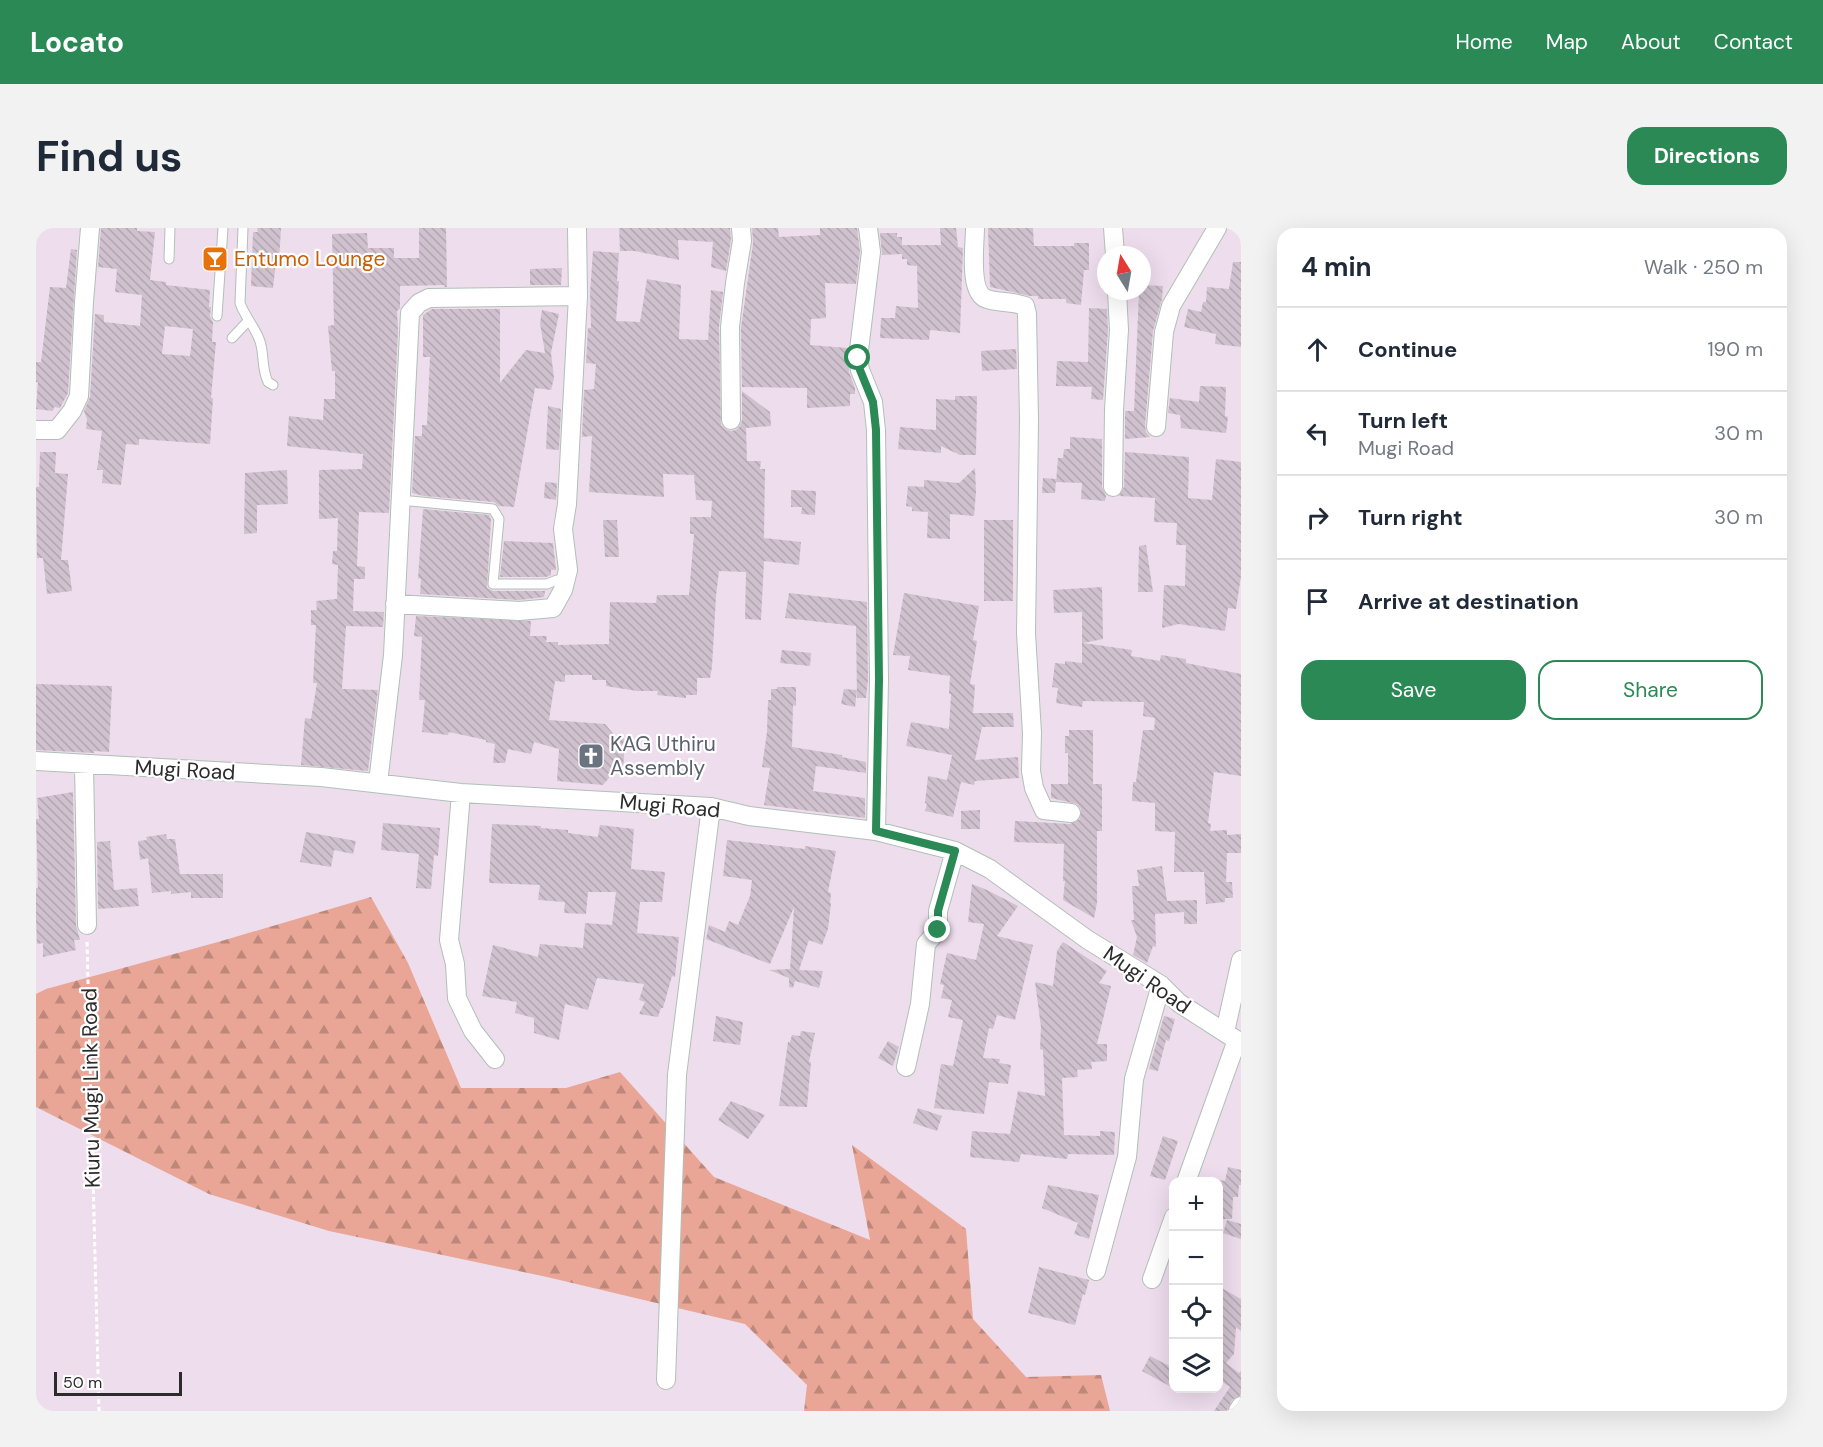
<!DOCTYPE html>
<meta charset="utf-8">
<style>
body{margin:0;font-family:"DM Sans",sans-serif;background:#f2f2f3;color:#1f2937}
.controls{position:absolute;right:18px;bottom:18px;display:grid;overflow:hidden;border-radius:12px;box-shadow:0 6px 24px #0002}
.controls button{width:54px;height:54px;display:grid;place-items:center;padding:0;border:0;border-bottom:2px solid #e0e1e3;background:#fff;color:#1f2937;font:30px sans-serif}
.compass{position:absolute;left:1061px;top:18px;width:54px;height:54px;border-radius:50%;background:#fff;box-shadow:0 6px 24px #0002;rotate:349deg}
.scale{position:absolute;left:18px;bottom:15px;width:128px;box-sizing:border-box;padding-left:6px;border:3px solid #2c2c2c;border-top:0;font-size:16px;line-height:21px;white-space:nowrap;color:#2c2c2c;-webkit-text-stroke:4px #fff;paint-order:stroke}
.stop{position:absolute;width:18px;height:18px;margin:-14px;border:4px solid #2b8956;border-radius:50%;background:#fff}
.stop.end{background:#2b8956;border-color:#fff;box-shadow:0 2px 6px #0008}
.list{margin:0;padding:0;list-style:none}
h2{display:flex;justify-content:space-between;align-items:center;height:78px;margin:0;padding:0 24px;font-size:26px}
h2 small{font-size:20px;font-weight:400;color:#747a83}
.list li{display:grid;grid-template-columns:39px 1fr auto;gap:18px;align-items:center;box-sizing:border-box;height:84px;padding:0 24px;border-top:2px solid #e0e1e3}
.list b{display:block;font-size:22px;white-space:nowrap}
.list p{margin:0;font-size:20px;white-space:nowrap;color:#747a83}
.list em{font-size:20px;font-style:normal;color:#747a83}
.actions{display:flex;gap:12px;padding:18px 24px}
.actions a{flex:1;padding:14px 0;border:2px solid #2b8956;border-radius:18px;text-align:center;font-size:21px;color:#2b8956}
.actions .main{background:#2b8956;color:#fff}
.icon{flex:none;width:33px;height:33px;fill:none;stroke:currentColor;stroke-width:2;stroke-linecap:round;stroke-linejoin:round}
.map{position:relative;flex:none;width:1205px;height:1183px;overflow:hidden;border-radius:18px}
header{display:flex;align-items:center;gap:36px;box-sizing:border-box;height:84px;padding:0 30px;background:#2b8956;color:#fff}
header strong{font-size:28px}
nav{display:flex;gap:33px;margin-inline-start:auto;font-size:21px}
.intro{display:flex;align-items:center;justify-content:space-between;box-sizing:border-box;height:144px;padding:0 36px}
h1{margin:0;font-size:42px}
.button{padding:15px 27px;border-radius:18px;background:#2b8956;color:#fff;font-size:21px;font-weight:700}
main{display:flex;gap:36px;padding:0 36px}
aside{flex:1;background:#fff;border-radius:18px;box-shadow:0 6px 24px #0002}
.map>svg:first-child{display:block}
.forest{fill:url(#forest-firs)}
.building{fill:url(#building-back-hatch);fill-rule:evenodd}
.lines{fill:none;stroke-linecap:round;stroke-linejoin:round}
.service-casing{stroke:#b1c0b6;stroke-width:11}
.minor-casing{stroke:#b1c0b6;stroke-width:20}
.path{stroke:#fff;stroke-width:3;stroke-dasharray:4.5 3;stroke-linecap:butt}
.service{stroke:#fff;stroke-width:9}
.minor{stroke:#fff;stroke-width:18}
.route{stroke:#2b8956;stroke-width:8}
.labels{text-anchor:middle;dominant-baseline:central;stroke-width:4.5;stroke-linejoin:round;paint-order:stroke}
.food-label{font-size:21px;fill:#c56008;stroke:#fff;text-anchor:start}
.worship-label{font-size:21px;fill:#5b616d;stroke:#fff;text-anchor:start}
.street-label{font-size:21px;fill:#2c2c2c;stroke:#fff}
</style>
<header>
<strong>Locato</strong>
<nav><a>Home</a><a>Map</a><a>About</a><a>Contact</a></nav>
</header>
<div class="intro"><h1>Find us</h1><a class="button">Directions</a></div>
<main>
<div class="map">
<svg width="1205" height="1183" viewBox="0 0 1205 1183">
<defs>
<pattern id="forest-firs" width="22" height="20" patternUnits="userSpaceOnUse" patternTransform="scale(1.5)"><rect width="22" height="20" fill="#e9a595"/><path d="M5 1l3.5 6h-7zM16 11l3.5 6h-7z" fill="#bd877a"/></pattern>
<pattern id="building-back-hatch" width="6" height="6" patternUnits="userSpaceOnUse" patternTransform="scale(1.5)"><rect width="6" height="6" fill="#d0c1cf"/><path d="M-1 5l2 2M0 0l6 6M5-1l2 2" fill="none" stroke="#b3a6b2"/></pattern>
</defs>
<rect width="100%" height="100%" fill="#eedded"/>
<path class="forest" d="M335,669l37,66 53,125h105l54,-16 94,105 156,63 -18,-95 114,84 7,90 53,58 75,-2 9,36h-306l3,-26 -62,-61 -198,-47 -218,-46 -120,-37 -173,-87v-113l10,-5 172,-47z"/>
<path class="building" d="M65,0h36v3l18,1 -5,48 16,2v3l44,5 -1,17h2l-1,9 3,6 -1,20h4l-5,56h2l-3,46 -71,-5v6l-13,-1 -5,41 -19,-2 1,-13h-6l5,-39 -16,-2 1,-10 -3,-8 6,-14 5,-83 9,1v7l36,4 2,-31 -27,-3 2,-23 -19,-2zM129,98l28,3 -3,27 -28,-2z
M221,0h24l-2,34h-3l-3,26 -22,-2 2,-54h5z
M383,0h27l1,59h-3l1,-2 -45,1v22l-3,3 1,20 -9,182 -30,-1 -2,54 8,1v12h-11l-1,32 31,1 -1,15 -37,-1 -4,63 36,1 -10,81 -67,-6 4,-47 6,1 6,-36h-4l3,-58h-5v-15h6l-1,-9 21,-2 1,-34 -6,-1 1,-13h4l1,-33 -19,1v-49l43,-1 1,-15 -76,-8 2,-30 34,4 1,-21h11v-28h-3l-4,-45 6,-1 -2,-91 35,-1 1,15h26v10h25z
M583,0h111l1,12 -5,31 -15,-4 2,-25 -35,-2 1,20 -44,-9h-15z
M716,0h26l1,9 41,-2v-7h37l3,24 -4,32 -31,-1 1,35 -15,1 -1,26 38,3 1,24 6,16v6h-5v12l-43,2v-20l-65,-1 -1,-59 12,-85z
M904,0h16l2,19 5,1 -3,85 -30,-3 -1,10 -49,-2 1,-20h14l1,-12 22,2 -1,-42 -10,-1v-6h-5v-5l-20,1 -2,-22h17v4h5v14v-6h39z
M952,0h45l1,18h40v-3h15v27h-5l-3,35 -15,-2v-4h-28v-3h-8l-40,-9z
M35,21l6,1 -9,143 -8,15 -6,-1 -1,4 -17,-2 2,-27h-2v-20h5l9,-75 16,1z
M557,23l26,2 -2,28h2l-3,40 24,1 7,-43 34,6 -2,54 29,1 3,-50 12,2 -4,35 2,98 4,4 6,2 5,-1 4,-4 2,-6v-29l28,21 1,14 -25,2 1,33h14l-1,8h5l-1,69 37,4 -2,23 -35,-4 -3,59 -16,-1 1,-47 -27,-1 -3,25 -4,71 -2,11h-13v17h-11v3l-29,-3 1,-4h-21l-31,-5v-6h-14v-5h-27v7l-10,-1 -6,39 56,4 11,13 9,2 -2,33 -10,1 -10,12 -46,-4 2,-32 -25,-7 -3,12 -23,-5 -3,14h-12l2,-19 -9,-2v-2l-37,-8 -1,3 -26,-3 3,-32h-6l3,-63 -8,-1 2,-20 115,5 -1,15h17l-1,6h12v3l51,-1 1,-42 46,1 1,-8h32l5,-61h-4v-17h21l1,-16 -16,-1 -2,-25 -31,-1 1,23 -75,-5 3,-56 -10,1 2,-47 10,-1 2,-25 -10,-1 2,-35h3l-1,-35z
M1197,34h8v85l-26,-3 1,-10 -32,-7 4,-18 13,3 2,-10h3l1,-15 22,2z
M526,40l-1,17h-31v-16z
M1106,57l21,1 -1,13 -9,32 -8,95 1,6 4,5 -25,2v-28h9l5,-120h3z
M1053,80l18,1 1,21 -5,70 -12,-1 1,-12 -36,-1 1,-25 31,1z
M396,81h68v74l26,-33 19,3 -5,-30 2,-13 17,4 -8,39 3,25 -3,12 -16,-2 -21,119 -15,-1 -5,-4 -70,-6 -12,-3 3,-57h7v-11h5l3,-68h-7v-42z
M980,121l1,20 -35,2 -1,-20z
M1164,158l26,1 -1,29 3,1 -2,16 -45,-5 -1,-13 -12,-2 2,-15 29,4z
M919,168h22l-1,59h-16l-19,-9v7l-43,-4 2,-22 36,3v-31l19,1z
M512,178l13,3 -2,41 -13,-1z
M1034,209l32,2v48l4,9 -1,5 -24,-2 1,-16 -26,-1 2,-24h5l1,-9h6z
M4,224h16l-1,21 13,1 -7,86h7l4,31 -25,3 -4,-36h-6l-1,-71h3z
M1089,224l64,5 -1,41 24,2 4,-41 25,3v114l-5,33 -8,-1 -3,23 -46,-7 -17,4 2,-43 21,1 1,-41h-10l1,-22 -23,-1 1,-24 -36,-2 5,-9z
M939,240l1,24 -2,24 -24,-2v25l-23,-1 1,-26 -16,-1v-4l-6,-1 2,-20 16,1v-7l35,3z
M251,242l1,34 -31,1v28l-13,1 1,-61z
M1007,250l13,1 -1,14h-13z
M509,254l12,1 -1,17 -12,-2z
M755,262l25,1 -1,24 -14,-1 1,-7h-11z
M387,281l66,6 2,4 -4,69 6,3h52l-1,6 -25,3 -99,-6 1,-15 -3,-1z
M567,292h14l2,37h-14z
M948,292h29v81h-29z
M468,313l49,2 3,27h-5v5l-5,2h-46z
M1110,317l7,47h-15l1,-46z
M1066,359l1,52 -20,4 49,7 -1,6 29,5 1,-6 25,4v4l55,11v102l-27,-4 -6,51 3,1 -1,7 17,-1v5l14,-1v19h-14l-1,29h6l1,16h-8v4l-19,2 -2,-32h-30l1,-40 -20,-1v-28l-23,-2 1,-19h3l7,-52h11l1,-12 -12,-2 1,-14 -61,-1 -1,6 -26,-4 2,-15 -6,-1 3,-24 10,1v-3l17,2v-51l-28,1 -1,-23z
M753,365l78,9 1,77 -2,19h-9l-1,-72 -71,-8z
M868,365l75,13 -6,34 4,1 -7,43 5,1 -2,28h40l1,14h-32l-7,33 43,-3 1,21 -44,3 -1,4 -13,-3 -8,35 -28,-6 2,-7 -2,-1 3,-27 19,4 5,-25 -46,-9 5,-24 38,7 2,-35h-2l1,-18 -42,-6 2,-14 -17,-1z
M746,422l29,3 -1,13 -30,-3z
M0,456l76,2 -3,66 -15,-1v2l-58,-3z
M741,459h19v19l-3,-1 -1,42 50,8v2l24,5v11l-50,-7 -3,25 52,7v20l-101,-13 6,-37 -8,-1 5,-35 1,-32h3v-11h6z
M808,461l13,1 -2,17 -14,-3z
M1033,502h24v54h9v47h-5v72l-3,15 -31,-18 2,-19h-2l1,-37 -50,-2 1,-21 55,3 10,-5 1,-10 -4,-5 -26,-6v-14h17v-31h-3v-17h4z
M37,564l3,133 4,15h-6l2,10 -33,7v-14l-6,1 -1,-26v-30h2l-2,-69h3l-2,-21z
M944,582v19h-19v-18z
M347,595l57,5 -2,28 -4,-1 -3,34 -15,-1 3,-34 -38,-4z
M456,596l49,2v2l27,2v3l30,4 2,-12 34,4 -3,40 34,3 -3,30h-22l-3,31 42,4 -4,40 -3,-1 -9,32h-2l-3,9 -19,-3 6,-12 -6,-2 5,-16 -47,-6 -9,32 -23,-6 -6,36 -25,-7v-15l-19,-5 2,-11 -35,-6 11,-51 45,12 2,-13 43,4 2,-25 27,2 4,-33h-28l-2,22 -22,-1 1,-11 -27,-2 2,-15 -51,-2z
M270,604l50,9 -3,13 -19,-4 -3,17 -31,-5z
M130,606l1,5h8l5,35h43v24h-32v-6l-20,2v-3l-19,2 -4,-35 -8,2 -2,-19 9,-1 -1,-3z
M691,612l78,9v-3l31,5 -8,41 3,1 -1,10h1l-3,26 -6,16 -13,-5 -10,30 24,1 -4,17 -24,-7 -2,7 -4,-1v-9l-20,-8 21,-1 4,-62 -24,57 -64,-25 3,-14 16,7 4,-11 9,4 12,-29 2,-16 -29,-4z
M74,613l4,49 23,-2 2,18 -41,3 -1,-67z
M1126,638l5,35 30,-1v24h-13v-12l-29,2 1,33 -3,-1 -6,17 -14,-8 4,-18 -6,-17h3l-2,-34h7l-2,-16z
M936,656l15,6 31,16 -21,30 36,9 -18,75 -18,-5 -4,14 -4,-1 -6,30 17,1 -1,4 12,2 -3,19 -19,-2 -5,32 -50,-6 7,-44 12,2 10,-46 -15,-3 4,-17 -11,-2 3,-13 -4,-1 7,-31 29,7 8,-36 -16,-2z
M1027,714l44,29 -8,12 12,3 -14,58h10v17l-16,1 1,7 -15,1 1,7 -16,1 2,57 36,1v-5l15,1 -1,23 -46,-1 -1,5 -46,-5 -2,8 -49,-5 2,-26 38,3 8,-43 27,5 -2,-46 -3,-1 1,-22 -6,-45 18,4 4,-35z
M680,788l27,6 -3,23 -27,-4z
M1128,788l11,3 -6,22 -3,-1 -8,31 -9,-2z
M765,803l14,2 -6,29h2l-4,45 -28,-1 9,-64h2l2,-7 8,1z
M852,813l11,6 -6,19 -15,-8z
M695,873l34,14 -17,24 -30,-19z
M882,880l24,8 -5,15 -24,-8z
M1127,908l15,5 -13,39 -15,-4z
M1192,939l13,3v15h-2l-1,12h-5l-1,22h-14v-39l7,1z
M1012,957l51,10 -10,44 -15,-5 4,-11 -36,-15z
M1191,992l14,4v15l-18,-6z
M1003,1039l50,13 -4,15 -2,-1 -8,31 -47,-12z
M1182,1058l23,13v32l-5,-4 -2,27 -8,9 13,10 2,-2v24l-9,5 -5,11h-13l16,-24 -12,-8z
M1114,1128l23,12v20l-31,-17z"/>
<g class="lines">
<g class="service-casing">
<path id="service" d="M207,0l-3,75c5,15 18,27 21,42 3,13 1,25 7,37l5,3
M133,31l1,-31
M181,88l6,-88
M196,110l16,-17
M364,272l93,9 6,10 -6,65h54l10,-4"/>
</g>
<g class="minor-casing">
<path id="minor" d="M832,0l3,24 -13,106 2,12 13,32 3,28 3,249 -3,152
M939,0c0,17 -7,65 12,71 12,4 25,2 38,7l2,8 2,106 -3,213 6,100 -1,38 3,17 10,22 27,3
M1077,0l2,27
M695,192l-1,-93 5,-44 7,-42 -1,-13
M1120,199l8,-95 7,-26 46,-78
M0,202h21l15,-19 7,-15 5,-94 6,-74
M1077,259l1,-77 5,-80 -2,-39
M359,376l124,7 34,-3 10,-18 5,-20 -5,-41 4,-25 11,-208 -1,-68
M0,533l285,16 140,16 250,14 38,9 127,15 79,20 35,18 98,71 73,45 18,18 62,40
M48,537l3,160
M342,555l15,-128 17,-342 9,-10 10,-5 149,-2
M425,565l-12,147 6,24 2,34 16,33 22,28
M1189,804l16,-72
M870,839l14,-63 6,-60 12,-14v-19l17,-60
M1150,954l51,-142
M1060,1043l31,-114 7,-78 27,-94
M1116,1051l22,-62
M630,1152l11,-305 34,-268
M1202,1183l3,-5"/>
</g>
<path class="path" d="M51,714l12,469"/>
<use href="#service" class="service"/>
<use href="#minor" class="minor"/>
</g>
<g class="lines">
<path class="route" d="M822,130l2,12 13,32 3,28 3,249 -3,152 79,20 -17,60v19"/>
</g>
<defs>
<g id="bar-square" transform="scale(1.35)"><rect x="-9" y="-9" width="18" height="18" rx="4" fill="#e8710a" stroke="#fff"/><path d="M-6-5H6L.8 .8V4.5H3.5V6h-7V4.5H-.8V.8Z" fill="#fff"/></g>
<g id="church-square" transform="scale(1.35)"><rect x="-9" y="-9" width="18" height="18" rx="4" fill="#6b7280" stroke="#fff"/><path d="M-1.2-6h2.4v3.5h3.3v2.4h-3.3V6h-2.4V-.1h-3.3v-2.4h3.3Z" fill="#fff"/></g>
</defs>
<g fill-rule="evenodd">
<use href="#bar-square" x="179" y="31"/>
<use href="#church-square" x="555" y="528"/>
</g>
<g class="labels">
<g class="food-label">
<text x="198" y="31">Entumo Lounge</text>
</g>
<g class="worship-label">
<text x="574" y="516">KAG Uthiru<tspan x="574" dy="24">Assembly</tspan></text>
</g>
<g class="street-label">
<text transform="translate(149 542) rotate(3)">Mugi Road</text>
<text transform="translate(634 578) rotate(5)">Mugi Road</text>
<text transform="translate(1111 752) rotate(35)">Mugi Road</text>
<text transform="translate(55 860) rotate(-91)">Kiuru Mugi Link Road</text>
</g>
</g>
</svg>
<div class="controls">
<button>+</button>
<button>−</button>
<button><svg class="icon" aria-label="locate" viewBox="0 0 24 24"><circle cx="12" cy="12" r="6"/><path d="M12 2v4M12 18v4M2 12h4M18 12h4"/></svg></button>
<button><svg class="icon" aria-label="layers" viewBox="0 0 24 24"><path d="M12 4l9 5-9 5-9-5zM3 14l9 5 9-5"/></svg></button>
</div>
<svg class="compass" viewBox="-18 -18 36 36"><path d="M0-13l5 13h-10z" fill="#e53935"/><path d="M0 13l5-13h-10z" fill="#747a83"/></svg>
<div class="scale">50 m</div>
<div class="stop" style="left:822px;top:130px"></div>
<div class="stop end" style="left:902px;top:702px"></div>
</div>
<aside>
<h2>4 min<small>Walk · 250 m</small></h2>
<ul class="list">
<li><svg class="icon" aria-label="ahead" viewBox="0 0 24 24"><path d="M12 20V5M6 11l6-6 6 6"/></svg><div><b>Continue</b></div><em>190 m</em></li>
<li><svg class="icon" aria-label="left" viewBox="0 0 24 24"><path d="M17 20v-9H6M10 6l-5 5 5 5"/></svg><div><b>Turn left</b><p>Mugi Road</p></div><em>30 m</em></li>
<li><svg class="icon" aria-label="right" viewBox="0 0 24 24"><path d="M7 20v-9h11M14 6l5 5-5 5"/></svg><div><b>Turn right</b></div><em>30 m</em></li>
<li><svg class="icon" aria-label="arrive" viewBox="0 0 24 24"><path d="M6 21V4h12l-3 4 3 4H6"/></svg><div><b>Arrive at destination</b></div></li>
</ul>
<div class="actions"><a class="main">Save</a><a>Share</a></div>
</aside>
</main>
